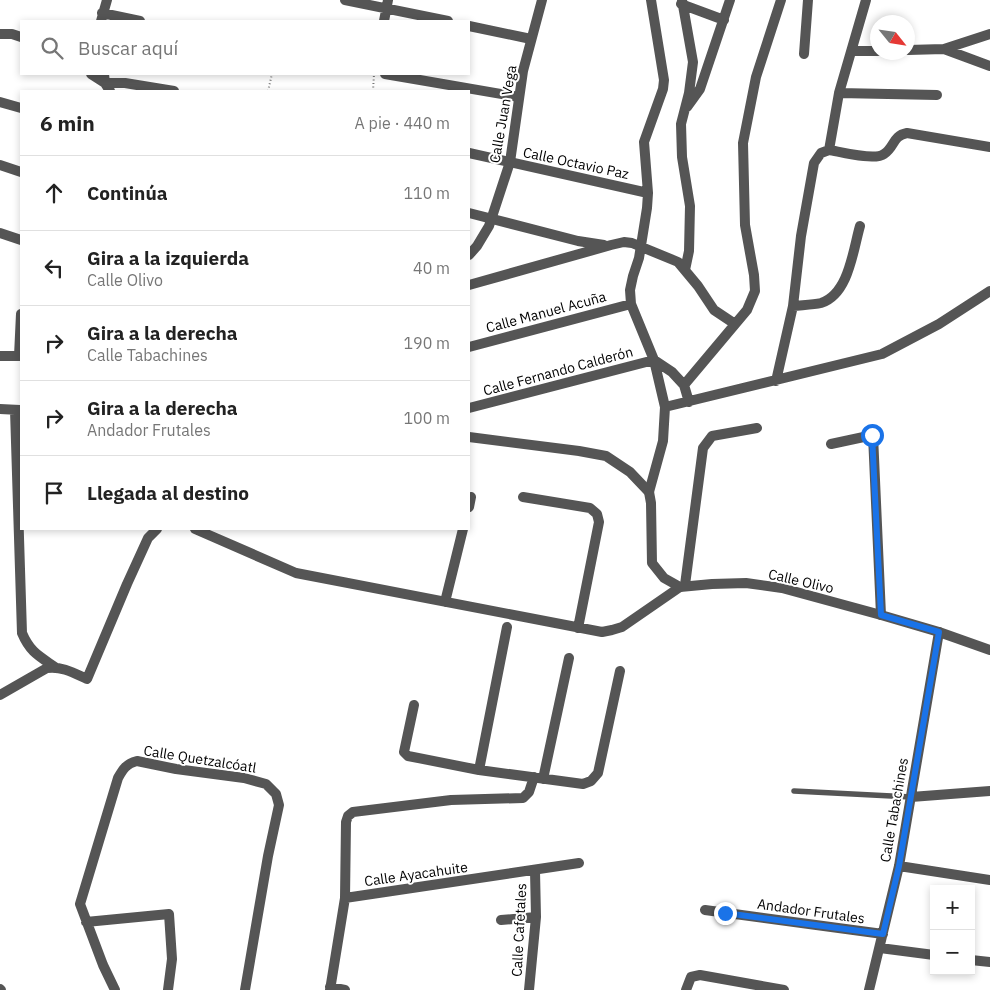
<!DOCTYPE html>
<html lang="es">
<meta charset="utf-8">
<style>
body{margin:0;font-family:"IBM Plex Sans",sans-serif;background:#f6f6f6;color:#222}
.controls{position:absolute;right:15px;bottom:15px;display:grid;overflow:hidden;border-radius:0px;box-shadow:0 2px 8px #0003}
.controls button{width:45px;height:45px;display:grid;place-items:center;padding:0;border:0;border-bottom:1px solid #e0e0e0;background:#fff;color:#222;font:25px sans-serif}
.compass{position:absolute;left:870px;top:15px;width:45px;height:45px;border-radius:50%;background:#fff;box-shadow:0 2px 8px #0003;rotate:120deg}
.stop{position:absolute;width:15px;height:15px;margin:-11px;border:4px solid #1a73e8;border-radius:50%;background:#fff}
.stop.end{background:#1a73e8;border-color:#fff;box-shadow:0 1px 5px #0008}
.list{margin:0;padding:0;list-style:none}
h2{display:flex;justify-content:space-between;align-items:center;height:65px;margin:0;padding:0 20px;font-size:21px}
h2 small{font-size:16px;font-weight:400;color:#767676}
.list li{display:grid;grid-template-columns:32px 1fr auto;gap:15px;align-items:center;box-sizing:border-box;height:75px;padding:0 20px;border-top:1px solid #e0e0e0}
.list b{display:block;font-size:19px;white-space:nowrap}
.list p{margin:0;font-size:16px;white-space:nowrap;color:#767676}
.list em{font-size:16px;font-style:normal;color:#767676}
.icon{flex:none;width:28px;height:28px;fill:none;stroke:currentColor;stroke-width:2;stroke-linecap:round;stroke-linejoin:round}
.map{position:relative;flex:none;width:990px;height:990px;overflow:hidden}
.search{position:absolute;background:#fff;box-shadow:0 2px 8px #0003;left:20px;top:20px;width:450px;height:55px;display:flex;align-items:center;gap:12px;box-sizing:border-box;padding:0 18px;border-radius:0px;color:#767676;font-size:19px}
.panel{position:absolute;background:#fff;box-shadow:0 2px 8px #0003;left:20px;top:90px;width:450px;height:440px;border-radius:0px}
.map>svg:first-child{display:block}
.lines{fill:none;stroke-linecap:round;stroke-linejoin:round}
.path{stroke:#777;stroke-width:2;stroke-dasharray:1 2.5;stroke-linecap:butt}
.service{stroke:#555;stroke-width:5.5}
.minor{stroke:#555;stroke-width:10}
.tertiary{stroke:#555;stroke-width:10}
.route{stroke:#1a73e8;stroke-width:6}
.labels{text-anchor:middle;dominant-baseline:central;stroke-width:4;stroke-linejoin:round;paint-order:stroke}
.street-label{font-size:14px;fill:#000;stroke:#fff}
</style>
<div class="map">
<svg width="990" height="990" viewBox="0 0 990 990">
<rect width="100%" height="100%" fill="#fff"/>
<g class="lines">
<path class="path" d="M268,91l4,-17
M373,91l1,-17"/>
<path class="service" d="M794,791l117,6"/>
<path class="minor" d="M345,0l103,21
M682,0l11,62 -4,31 -8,31 1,33 8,49 -1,45 -4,19
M681,4l43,16
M102,13l38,8
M101,21l6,-21
M384,21l4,-21
M469,26l62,13
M0,34h12l9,3
M944,49l46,17
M908,50l36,-1 46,-15
M852,51h26
M804,54l4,-54
M91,74l14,9
M104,74l1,9 5,8
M385,74l134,23
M105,83h20l49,8
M839,93l98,2
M0,102l21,6
M687,107l13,-18 30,-89
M829,150c12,2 46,11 55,4 11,-7 8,-18 23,-21l83,14
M469,153l179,40
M0,165l21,7
M469,213l109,28 26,4
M0,233l21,7
M469,285l142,-40 13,-3 8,1 46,19 20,24 16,24 21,14
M793,306c9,-1 20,-1 28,-3 28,-9 32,-53 39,-77
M469,347l162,-43
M0,356h21
M19,356l2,-42
M776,381l17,-75 8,-70 13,-73 7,-10 8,-3 10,-57 27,-93
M684,385l63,-75 8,-19 -1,-16 -9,-50 -2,-82 13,-66 25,-77
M665,407l217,-53 57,-30 51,-33
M469,408l185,-48 18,12 12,13 5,17
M0,409l20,1
M15,410l7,223c8,19 17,23 33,34
M831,444l42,-9 8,180
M649,492l14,-51 2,-34 -11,-47 -23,-56 -1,-14 3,-14 6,-18 8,-50 1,-15 -4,-51 19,-53 1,-9 -13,-80
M523,497l67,11 7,6 2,8 -21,106
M469,507l2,-10
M195,529l101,44 306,59 10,-2 10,-3 58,-40
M685,585l18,-137 9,-12 45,-8
M445,602l18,-73
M0,695l47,-27c15,-2 27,5 40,11l40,-95 21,-46 9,-9
M414,705l-10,47 4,4 71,14 104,14 8,-3 7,-8 22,-102
M479,770l28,-143
M543,779l26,-121
M911,797l79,-6
M899,866l91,14
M345,898l234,-35
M705,910l178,24
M501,920l35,-3
M86,922l83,-8 3,45 -4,31
M880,948l54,7
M971,960l19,2
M330,987l15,3
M0,989l1,1
M115,990l-12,-25 -23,-61 38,-126c5,-9 8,-14 19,-17l39,8 68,9 22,6 10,10 3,11 -11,51 -23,134
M330,990l15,-92 1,-76 2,-6 5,-4 98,-12 72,-2 6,-6 5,-15
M529,990l7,-73 -1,-46
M686,990l5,-13 9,-2 84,15
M869,990l30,-124 40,-234"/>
<path class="tertiary" d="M469,255l8,-9 12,-20 21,-64 13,-91 19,-71
M469,437l110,14 27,5 24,16 19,20 2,11 1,60 12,15 16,9 32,-3 34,-1 36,5 99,27 58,17 51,18"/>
</g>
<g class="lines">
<path class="route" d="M725,913l158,21 16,-68 40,-234 -58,-17 -9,-180"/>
</g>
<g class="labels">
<g class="street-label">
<text transform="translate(503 114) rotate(-80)">Calle Juan Vega</text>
<text transform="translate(576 163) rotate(12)">Calle Octavio Paz</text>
<text transform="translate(546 312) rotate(-15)">Calle Manuel Acuña</text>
<text transform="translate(558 371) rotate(-15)">Calle Fernando Calderón</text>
<text transform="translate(801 581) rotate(13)">Calle Olivo</text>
<text transform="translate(200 759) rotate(9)">Calle Quetzalcóatl</text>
<text transform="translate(894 810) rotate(-80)">Calle Tabachines</text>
<text transform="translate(416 874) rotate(-8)">Calle Ayacahuite</text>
<text transform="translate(811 911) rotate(8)">Andador Frutales</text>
<text transform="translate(519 930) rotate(-87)">Calle Cafetales</text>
</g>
</g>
</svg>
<div class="controls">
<button>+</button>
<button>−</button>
</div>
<svg class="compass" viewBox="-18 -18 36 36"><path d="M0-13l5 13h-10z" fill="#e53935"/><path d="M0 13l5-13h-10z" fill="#767676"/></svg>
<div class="stop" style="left:872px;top:435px"></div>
<div class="stop end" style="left:725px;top:913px"></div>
<div class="search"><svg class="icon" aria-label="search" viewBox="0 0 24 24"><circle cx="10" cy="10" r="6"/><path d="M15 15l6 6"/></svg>Buscar aquí</div>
<section class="panel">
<h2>6 min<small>A pie · 440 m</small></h2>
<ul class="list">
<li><svg class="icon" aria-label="ahead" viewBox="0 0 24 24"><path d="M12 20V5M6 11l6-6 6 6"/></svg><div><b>Continúa</b></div><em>110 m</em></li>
<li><svg class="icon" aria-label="left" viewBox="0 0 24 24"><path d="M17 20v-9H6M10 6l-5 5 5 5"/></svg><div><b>Gira a la izquierda</b><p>Calle Olivo</p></div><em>40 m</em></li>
<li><svg class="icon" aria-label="right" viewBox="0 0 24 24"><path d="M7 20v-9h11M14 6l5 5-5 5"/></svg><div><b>Gira a la derecha</b><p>Calle Tabachines</p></div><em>190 m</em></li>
<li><svg class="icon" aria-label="right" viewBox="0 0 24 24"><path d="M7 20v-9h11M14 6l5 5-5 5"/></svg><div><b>Gira a la derecha</b><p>Andador Frutales</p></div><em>100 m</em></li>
<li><svg class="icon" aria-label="arrive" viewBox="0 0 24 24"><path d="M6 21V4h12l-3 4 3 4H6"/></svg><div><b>Llegada al destino</b></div></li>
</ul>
</section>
</div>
